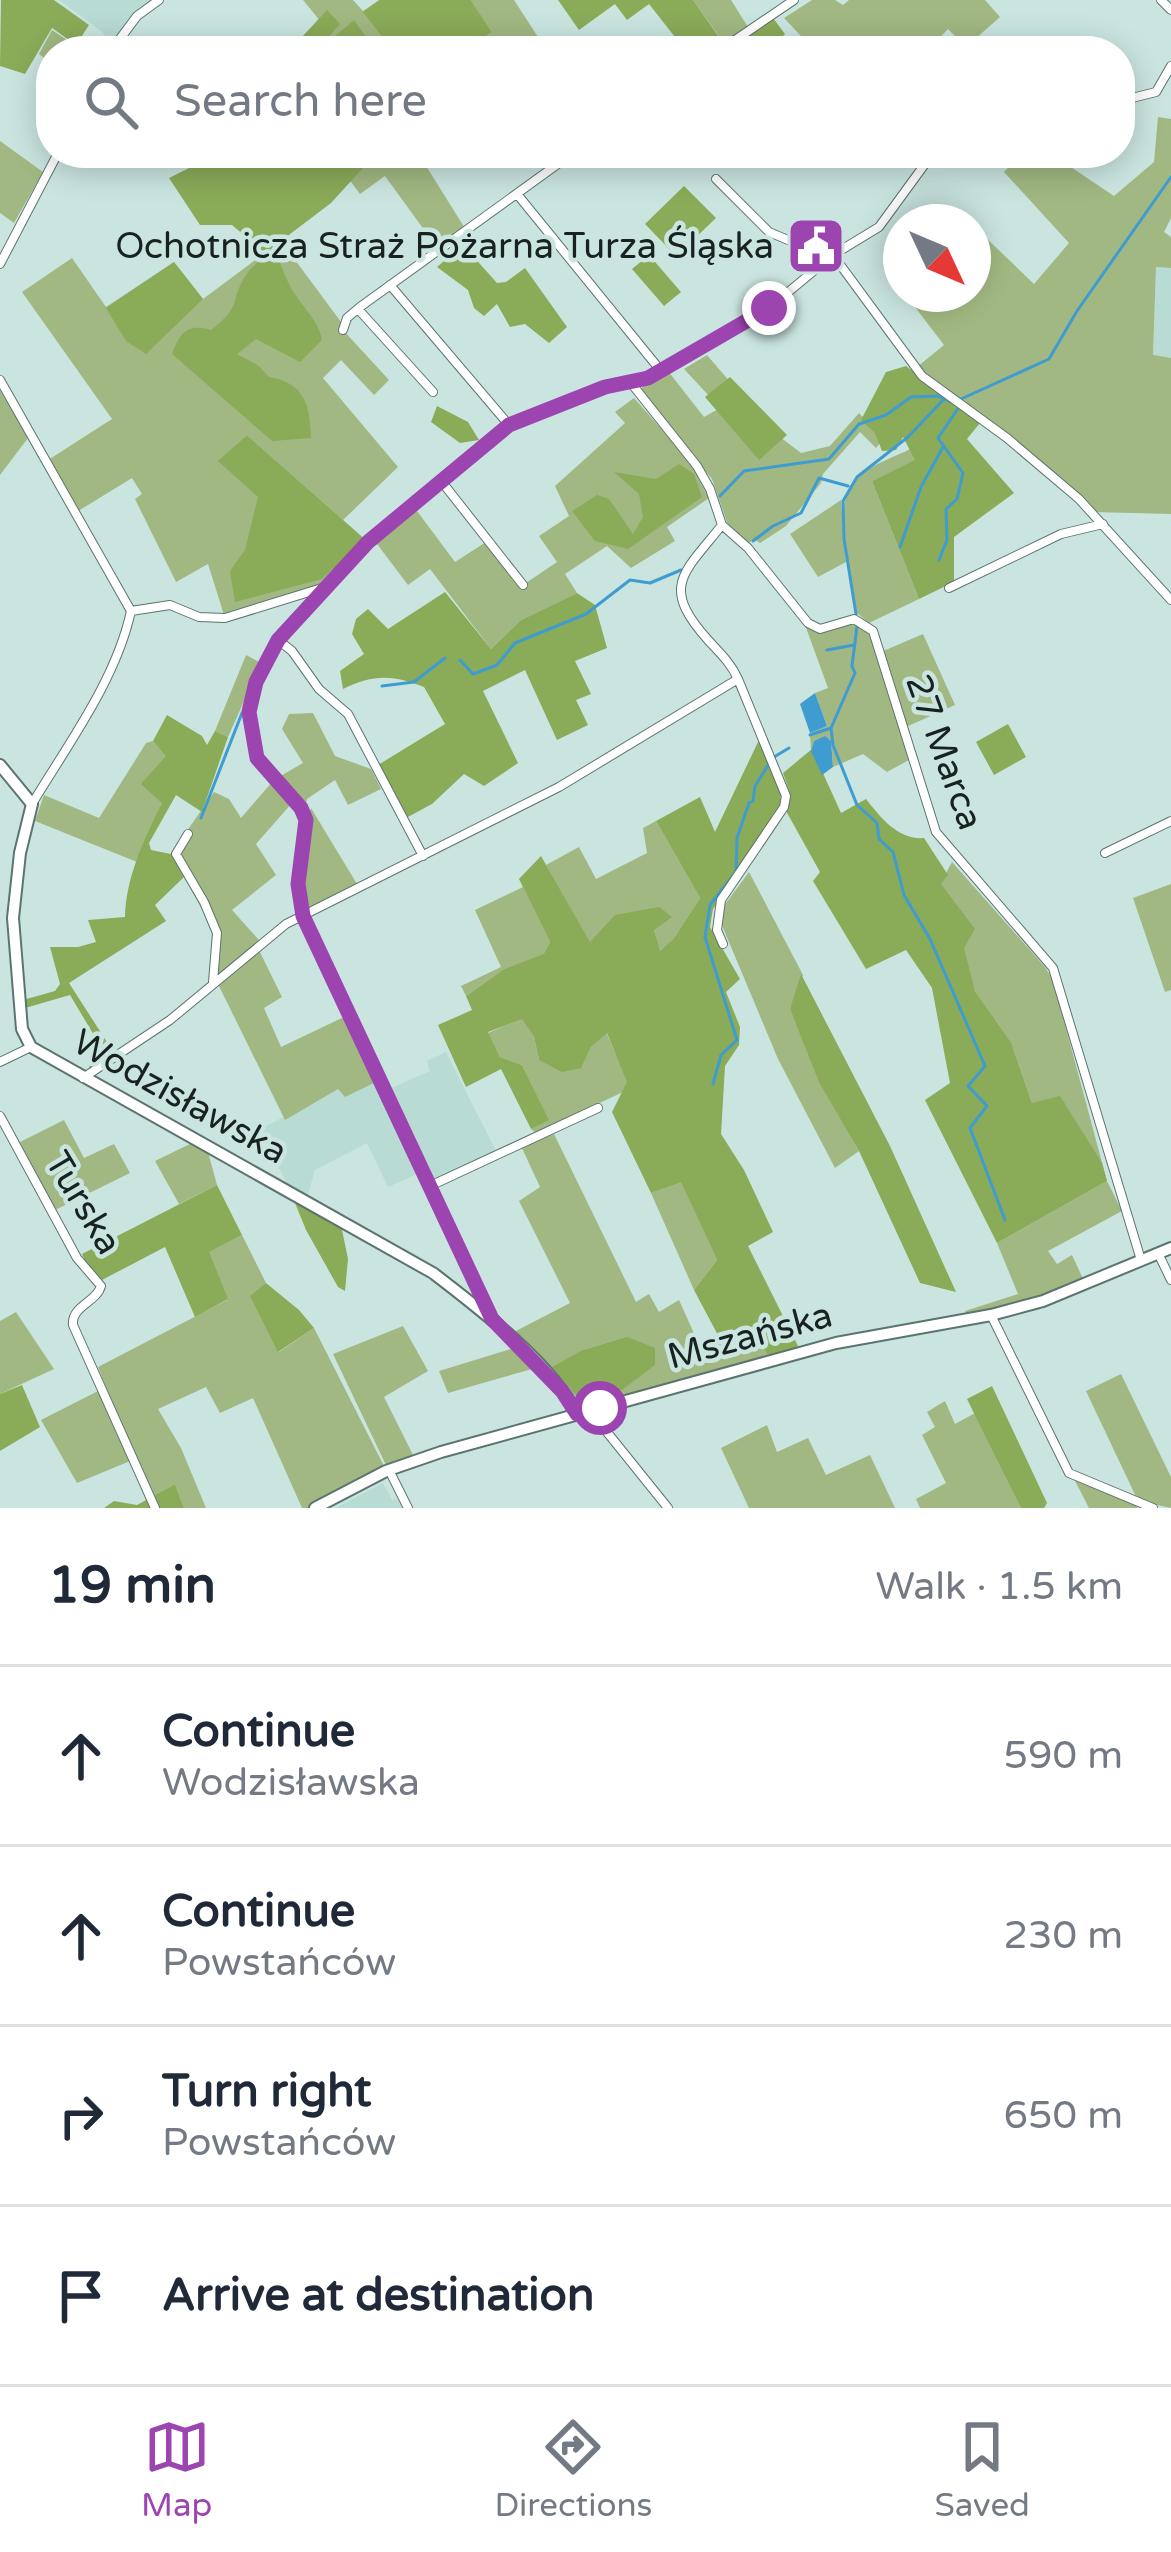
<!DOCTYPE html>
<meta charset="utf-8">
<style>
body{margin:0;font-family:"Varela Round",sans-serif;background:#f2f2f3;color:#1f2937}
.compass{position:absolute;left:883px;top:204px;width:108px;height:108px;border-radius:50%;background:#fff;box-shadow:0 6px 30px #0003;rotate:134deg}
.stop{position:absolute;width:36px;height:36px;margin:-27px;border:9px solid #9c44b0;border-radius:50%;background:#fff}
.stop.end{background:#9c44b0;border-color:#fff;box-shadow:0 3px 12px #0008}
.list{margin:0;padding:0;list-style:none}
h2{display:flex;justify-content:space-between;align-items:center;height:156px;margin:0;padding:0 48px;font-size:51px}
h2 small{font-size:39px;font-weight:400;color:#747a83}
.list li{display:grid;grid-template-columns:78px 1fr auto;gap:36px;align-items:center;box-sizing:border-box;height:180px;padding:0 48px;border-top:3px solid #e0e1e3}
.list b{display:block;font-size:45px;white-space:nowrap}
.list p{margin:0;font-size:39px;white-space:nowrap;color:#747a83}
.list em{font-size:39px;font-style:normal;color:#747a83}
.icon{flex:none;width:66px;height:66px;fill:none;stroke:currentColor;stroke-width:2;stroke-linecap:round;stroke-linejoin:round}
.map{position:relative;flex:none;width:1171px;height:1508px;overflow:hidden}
.search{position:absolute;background:#fff;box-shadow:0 6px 30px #0003;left:36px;right:36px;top:36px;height:132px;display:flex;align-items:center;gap:30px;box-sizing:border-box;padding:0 42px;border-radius:48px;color:#747a83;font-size:45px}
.sheet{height:876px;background:#fff}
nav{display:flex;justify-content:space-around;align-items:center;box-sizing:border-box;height:168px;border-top:3px solid #e0e1e3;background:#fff;font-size:33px;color:#747a83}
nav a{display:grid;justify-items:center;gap:6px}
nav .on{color:#9c44b0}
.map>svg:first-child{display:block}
.built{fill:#b8dbd4}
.green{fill:#a1b882}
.forest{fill:#8aab58}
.water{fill:#3f9cd1}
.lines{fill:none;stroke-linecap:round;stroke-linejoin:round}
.stream{stroke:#3f9cd1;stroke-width:3}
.street-casing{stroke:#5c746f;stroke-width:10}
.secondary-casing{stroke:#5c746f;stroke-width:14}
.street{stroke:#fff;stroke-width:8}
.secondary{stroke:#fff;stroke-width:10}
.route{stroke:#9c44b0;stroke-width:15}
.labels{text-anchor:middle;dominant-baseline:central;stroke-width:9;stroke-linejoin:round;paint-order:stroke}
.poi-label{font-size:36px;fill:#182220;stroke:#cae5e0;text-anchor:end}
.street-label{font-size:36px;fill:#182220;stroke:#cae5e0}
</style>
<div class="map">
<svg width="1171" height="1508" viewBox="0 0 1171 1508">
<rect width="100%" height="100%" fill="#cae5e0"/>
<path class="built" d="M59,0h95l-19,12 -24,31 -10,-12z
M1156,267l15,1v90l-18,-2z
M446,1052l50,99 -62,30 -15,-8 -31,14 -21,-44 -52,27 -8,28 -17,-9 -31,-59 80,-43 7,8 32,-13 4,9 7,-2 41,-18 -3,-10z
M383,1483l9,17 5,-1 5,9h-67z"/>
<path class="green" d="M303,0h50l10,11 16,-11h12l35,51h-127l26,-24z
M471,0h43l33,51h-84l29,-19z
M693,0h38l17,27 -25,15z
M812,0h23l8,5 6,-5h136l15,17 -34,30 -18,-18 -21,22h-112l-31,-33z
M52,30l31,21h-32v12l-12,-9z
M1158,117l13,2v99l-7,14 7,5v31l-15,-1 -3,88 18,3v156l-79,-2 -10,-16 -165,-129 27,-22 -39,-51h68v-54l8,-7 53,51 35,-41 -65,-71 18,-19h28l64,43 40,-34z
M0,141l43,31 -29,51 -14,-10z
M367,153h51l48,77 -28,19 -53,-73 -25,18 -14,-19z
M281,241l63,85 -1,4 46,50 -15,15 -33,-35 -18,18 75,89 -55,53 -96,-85 -28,26 121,110 -17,17 -98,30 -17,-54 -32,18 -41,-83 7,-5 -10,-16 -57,35 -30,-51 67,-43 -90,-127 50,-34 34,49 68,-45 29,37z
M707,355l24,28 -20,15 -27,-29z
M668,371l36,46 16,-9 60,29 21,16 29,-7 29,-33 24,26 -7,9 -16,-16 -37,42 -2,9 -35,43 -26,17 -6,-4 -5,4 -21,-18 -16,-46 -72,-88 5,-8z
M0,391l28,47 -28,37z
M634,398l53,60 22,40 -42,29 8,14 -44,27 -24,-22 -42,28 12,19 -56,27 -30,29 -61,-80 -22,16 -34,-45 40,-33 41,55 31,-20 34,45 37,-25 -18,-26 30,-20 -14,-30 70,-63 -10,-11z
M910,449l6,11 -44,21 47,118 -50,24 -12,-10c-5,-31 -25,-105 -4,-131 11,-15 40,-24 57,-33z
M841,500l5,62 -28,15 -28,-43z
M852,622l20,13 37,125 -22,12 -24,-18 -30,13 -2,-26 -6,-4 -11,4 -3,10 -1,-18 17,-7 -12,-33 13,-5 -23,-63 15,6z
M923,634l32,71 -49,22 -25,-75z
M246,655l15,8 -33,74 -13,-6z
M313,713l22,43 36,13 10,20 -33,16 -13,-25 -28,19 -2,8 -28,-29 26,-15 -21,-34 7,-15z
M153,741l14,15 -5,47 -25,59 -102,-41 9,-26 55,23 47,-75z
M272,782l20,21 -36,41 20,31 -44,35 27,30 -46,40v-51l-42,-75 43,-62 15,7 12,19z
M311,808l46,76 -53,30c-7,-31 -1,-76 7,-106z
M656,821l44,77 -26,40 -15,14 -5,-23 -64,14 -44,-78 33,-18 17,32 51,-26 -4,-25z
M952,862l93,105 8,13 54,201 15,30 -74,40 9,13 15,-9 12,26 -30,12 -87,22 -2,-4 53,-17 -21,-51 110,-62 -75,-78 -21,-61 -36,-51 -35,-107z
M749,872l54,103 -13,34 30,71 39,71 -24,17 -57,-109 -57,-136 2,-16z
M1171,884v106l-6,2 -32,-94z
M523,887l27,55 -6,13 -40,14 -38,27 -5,-10 40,-19 -26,-57z
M258,948l24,49 -18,11 17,39 65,-31 30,66 -31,15 -7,-8 -53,31 -67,-136z
M522,1018l12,19 5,23 42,7 10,-20 15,-15 22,50 -5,10 -87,41 -5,-4 17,-10 -26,-54 -22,-8 -12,-24z
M64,1120l20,38 30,-14 16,29 -75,37 -35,-68z
M554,1134l82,168 13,-8 10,18 20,-12 18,40 61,-1 10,17 -183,50 -73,-73 58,-30 -51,-102 21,-14 -19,-41z
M194,1142l14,10 9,33 -38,19 -24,-43z
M681,1181l36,79 -23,30 -43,-97z
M242,1235l24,48 -15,14 28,55 35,-24 70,138 -76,42h-6l-49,-110 -33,15 -14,-26 -48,22 23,39 25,60h-22l-9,-24 -25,14 -52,-131 129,-67 -19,-48z
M16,1312l38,57 -54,25v-73z
M403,1326l25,45 -44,26 29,58 -27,10 -53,-111z
M514,1348l18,21 -84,24 -9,-22z
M1121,1374l50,103v31l-33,-7 -52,-110z
M98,1391l24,46 8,24 -53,22 -36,-63z
M945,1401l10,23 20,-11 46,95h-101l-4,-9 30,-16 -24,-48 13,-8 -8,-15z
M767,1425l10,27 31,-14 18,37 44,-20 25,53h-146l-28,-60z
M1074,1479l62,26 1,3h-48z"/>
<path class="forest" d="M54,0l35,25 -13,20 -24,-17 -27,46 -25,-8 1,-66z
M380,0h91l21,32 -29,19h-70l-30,-39z
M558,0h135l28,40 -17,11h-18l-37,-47 -22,16 -12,-16 -36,26z
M327,10l13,14 -24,27h-27z
M773,18l12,16 -18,17 -40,-1z
M354,20l22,31h-36l-8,-12z
M193,153h177l3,4 -42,46 -58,44c7,13 10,26 17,39 10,19 29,34 32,54l-22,22 -44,-23 -19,15 22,12 10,11c36,6 41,28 42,61l-39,3 -100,-87c8,-22 16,-31 39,-24 31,-24 18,-25 33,-52 5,-9 16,-17 22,-24l-34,-29h-32l-31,-47 30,-15z
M684,186l32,32 -24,23 -5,-5 -16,15 -26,-27z
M463,245l34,38 9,-1 19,-14 42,59 -18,16 -24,-19 -15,3 -13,-23 -13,12 -10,-8 -6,-18 -31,-23z
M649,255l32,37 -17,14 -32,-37z
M174,262l29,37 -57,55 -20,-13 -20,-33z
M906,366l74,57 -13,16 47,54 -60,44v45l-35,17 -47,-118 43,-21 -12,-23 -7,13 -14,1 -7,-18 -14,-13 25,-48z
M730,377l57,58 -28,25 -54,-63z
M437,406l31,16 11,18 -19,3 -29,-21z
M247,435l121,107 -28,29 -5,-4 -13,12 -87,23 -5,-31 15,-21 13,-53 -40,-36z
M679,464l15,10 8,23 -74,52 -33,-8 -23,-30 25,-16 12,4 24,35 10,-17 -4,-23 -25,-22 42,7z
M445,592l46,57 30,-29 56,-27 18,12 12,43 -32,13 16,33 -15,6 12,25 -31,15 -32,-70 -42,21 35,72 -34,23 -20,-12 -32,30 -26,14 -28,-53 67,-41 -21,-37c-32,-12 -50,-13 -81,2l-3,-18 24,-17 -12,-20 4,-15 12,-10 20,20z
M167,715l35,21 5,9 8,-14 13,6 -26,75 -26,-17 -27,48 2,7 20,4 13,23 -29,28 11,16 -97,62 45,70 -23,16 -2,-2 15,-15 -34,-57 -45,13 -2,-8 32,-9 5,-7 -10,-37h28l18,-5 -8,-22 37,-3c1,-40 19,-78 37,-114l-21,-19 25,-28 -13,-15z
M1008,724l18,33 -32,18 -18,-33z
M759,740l21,51 1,12 -68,106 -3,18 30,52 -14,13 14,35 -1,18 -14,21 -4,68 23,36 29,62 -25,14 51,102 -31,8 -10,-17h-38l-26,-49 23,-30 -36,-78 -30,11 -39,-81 15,-30 -20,-49 -16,14 -10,21 -19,4 -23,-12 -5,-23 -12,-18 -34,13 12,25 22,8 27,55 -18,9 -30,-60 -35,18 -28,-62 34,-15 -6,-14 38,-27 40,-15 6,-12 -31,-63 22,-23 49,86 25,-27 44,-8 13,10 -18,13 6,21 14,-13 26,-40 -44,-77 44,-24 15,35z
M812,749l29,64 25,-14c15,19 32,41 58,39l24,37 -7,9 34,45 -11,19 11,43 36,51 21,61 28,-7 42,67 5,18 -110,62 -72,-143 25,-17 -18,-95 -26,-38 -40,19 -53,-88 7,-9 -34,-61 4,-18 -7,-20z
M801,974l89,172 66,146 -36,-9 -61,-132 -40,-69 -29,-73z
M217,1185l25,50 -33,17 19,47 -33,18 -30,-70 -63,33 -14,-13 -6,-13z
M293,1198l48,27 7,34 -3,32 -7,-4 -32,-57z
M266,1283l33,27 15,18 -36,24 -28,-56z
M627,1337l28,11v17l-33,25 -45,6 -25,-29 29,-16z
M22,1385l18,42 -40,24v-57z
M992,1386l55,117 -3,5h-23l-54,-109z
M175,1484l9,24h-80l10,-7 23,4z"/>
<path class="water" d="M815,693l12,33 -17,7 -10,-29z
M825,736l6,5 2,26 -11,8 -11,-24 3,-10z"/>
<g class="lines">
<path class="stream" d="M961,399l88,-40 28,-48 94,-134
M720,496l24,-25 85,-12 30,-35 27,-9 25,-18 27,-1 13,6
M753,541l20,-15 28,-13 18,-35 29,8
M900,547l21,-60 22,-40
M939,560l8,-20 -1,-31 11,-10 6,-26 -25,-35 21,-31
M856,614l-12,-75 -1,-38 14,-24 51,-40 36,-38
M857,626l-5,40 3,7 -24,55 2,17 24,60 20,18 2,16 14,13 11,43 26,44 55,127 -17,20 19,20 -17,22 35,92
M827,650l27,-5
M460,660l13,14 24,-9 18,-22 71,-29 44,-34 20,3 31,-13
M382,686l32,-4 31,-24
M810,735l21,-7
M774,757l15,-9
M201,818l41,-105
M713,1084l8,-29 16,-15 -32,-103 5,-32 26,-33 1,-34 12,-35 4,-2 2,-15 15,-24"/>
<g class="street-casing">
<path id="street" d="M1161,0l10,10
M111,51l26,-35 22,-16
M719,51l75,-51
M1120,101l36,-9 15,-26
M716,179l53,53 31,13 19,22
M517,194l144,177
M833,255l89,121 85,62 72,61 92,101
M0,264l58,-111
M390,285l119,140
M358,309l75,83
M343,330l4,-12 13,-11 213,-154
M0,380l131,231c-15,69 -63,133 -99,193
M631,383l66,83 13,23 12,36 26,23 60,75 12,6 34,-10 19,12 63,201 117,136 88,292
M442,482l81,103
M949,588l112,-54 42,-10
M131,611l39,-6 29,12 26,1 97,-30
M278,640l14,11 27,38 29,25 75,142
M188,834l-12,20 28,48 13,31 -4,49
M1105,853l66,-32
M723,944l-6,-14 4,-30 63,-93 2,-11 -48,-117
M0,1062l31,-15
M83,1078l87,-58 116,-96 273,-137 179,-108c-7,-16 -19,-27 -30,-39 -48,-54 -25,-66 14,-115
M0,1116l77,142 24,28c-4,16 -30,20 -28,39l82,183
M430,1186l168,-78
M1158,1253l13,27
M991,1315l78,158 84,35
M492,1318l-189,-402 -4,-32 7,-63 -5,-13 -44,-50 -8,-46 7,-30 22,-42 90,-98 141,-117 96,-38 43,-9 121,-70 64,-53 46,-28 54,-74
M590,1411l78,97
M389,1470l19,38"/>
</g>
<g class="secondary-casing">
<path id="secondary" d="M0,765l32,39 -12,49 -7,65 9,111 9,18 402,226c43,33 122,93 144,142
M315,1508l71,-37 55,-19 395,-109 155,-28 52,-14 128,-53"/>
</g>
<use href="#street" class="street"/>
<use href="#secondary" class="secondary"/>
</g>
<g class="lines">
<path class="route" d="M600,1408l-23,6 -15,-23 -70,-72 -189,-403 -5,-32 8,-64 -5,-12 -44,-50 -8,-46 7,-30 22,-42 90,-98 141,-117 96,-38 43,-9 121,-70"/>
</g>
<defs>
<g id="civic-square" transform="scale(3)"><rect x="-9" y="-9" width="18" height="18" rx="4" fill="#9c44b0" stroke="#cae5e0"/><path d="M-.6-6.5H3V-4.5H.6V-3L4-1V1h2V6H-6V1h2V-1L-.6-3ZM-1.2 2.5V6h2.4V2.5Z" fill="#fff"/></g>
</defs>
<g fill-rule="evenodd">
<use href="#civic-square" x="816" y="246"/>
</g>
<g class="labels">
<g class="poi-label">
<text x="774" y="246">Ochotnicza Straż Pożarna Turza Śląska</text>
</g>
<g class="street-label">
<text transform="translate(944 752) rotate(70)">27 Marca</text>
<text transform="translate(180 1097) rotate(29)">Wodzisławska</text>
<text transform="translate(83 1203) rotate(59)">Turska</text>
<text transform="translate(750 1336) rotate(-15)">Mszańska</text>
</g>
</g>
</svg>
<svg class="compass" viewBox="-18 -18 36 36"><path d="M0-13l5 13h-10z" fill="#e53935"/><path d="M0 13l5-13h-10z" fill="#747a83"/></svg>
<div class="stop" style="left:600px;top:1408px"></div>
<div class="stop end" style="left:769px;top:308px"></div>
<div class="search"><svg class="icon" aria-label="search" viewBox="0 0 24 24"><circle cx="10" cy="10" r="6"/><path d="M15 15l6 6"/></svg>Search here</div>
</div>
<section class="sheet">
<h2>19 min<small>Walk · 1.5 km</small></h2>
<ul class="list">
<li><svg class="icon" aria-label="ahead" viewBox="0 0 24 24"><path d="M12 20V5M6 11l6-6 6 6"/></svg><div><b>Continue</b><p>Wodzisławska</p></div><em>590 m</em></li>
<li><svg class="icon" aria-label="ahead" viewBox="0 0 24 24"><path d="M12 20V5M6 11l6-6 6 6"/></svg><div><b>Continue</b><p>Powstańców</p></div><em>230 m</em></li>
<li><svg class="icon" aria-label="right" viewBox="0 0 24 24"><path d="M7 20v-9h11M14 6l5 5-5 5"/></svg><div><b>Turn right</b><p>Powstańców</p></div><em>650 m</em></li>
<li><svg class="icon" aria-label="arrive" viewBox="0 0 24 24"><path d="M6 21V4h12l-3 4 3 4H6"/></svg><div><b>Arrive at destination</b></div></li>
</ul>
</section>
<nav>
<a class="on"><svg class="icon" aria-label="map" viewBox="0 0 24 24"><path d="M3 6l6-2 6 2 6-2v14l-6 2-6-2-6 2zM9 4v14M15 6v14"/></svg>Map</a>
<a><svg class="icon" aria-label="directions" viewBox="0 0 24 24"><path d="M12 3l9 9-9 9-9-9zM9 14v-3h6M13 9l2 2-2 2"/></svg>Directions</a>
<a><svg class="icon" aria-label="saved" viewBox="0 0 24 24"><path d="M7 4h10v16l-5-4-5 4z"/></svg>Saved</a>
</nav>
